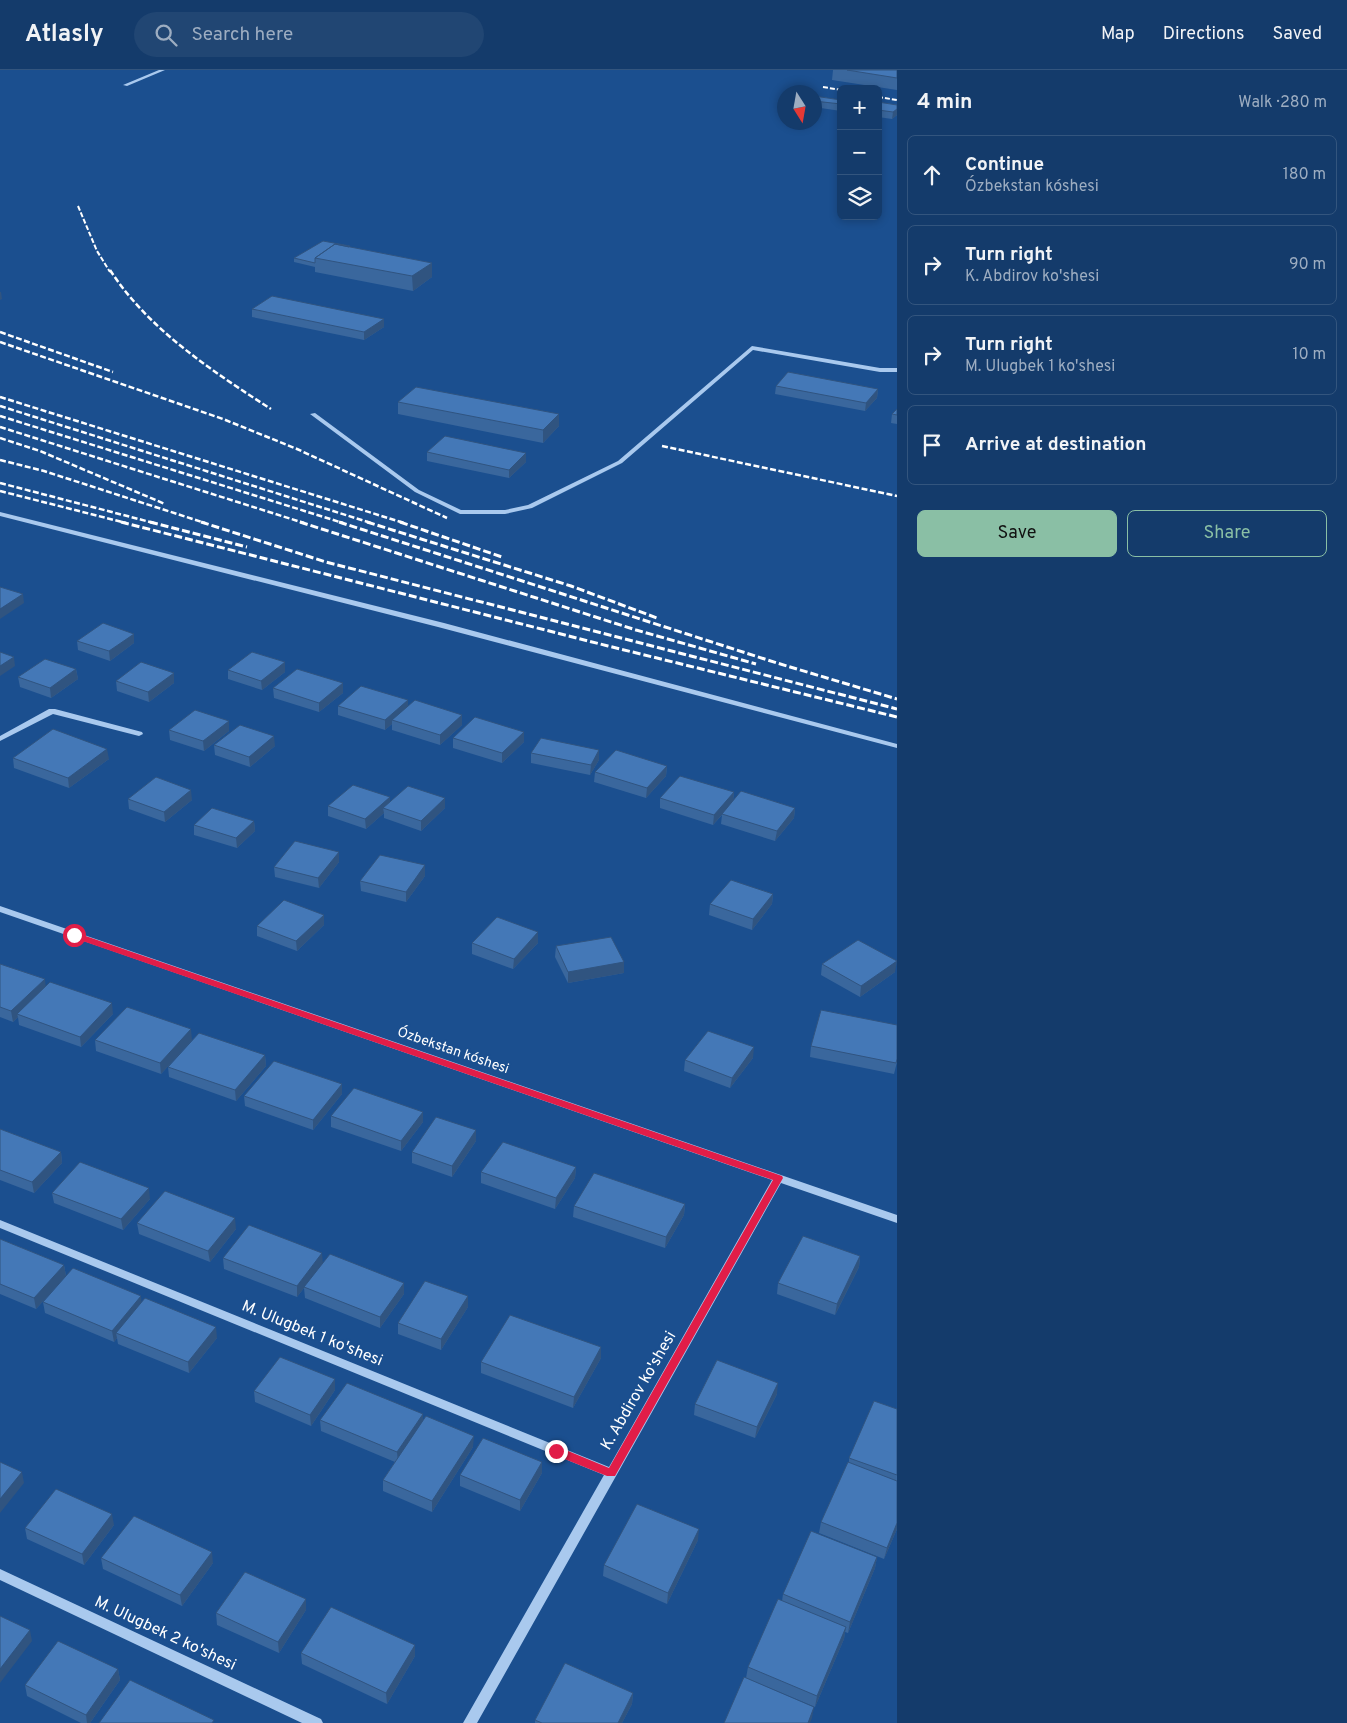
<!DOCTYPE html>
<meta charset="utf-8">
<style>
body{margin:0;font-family:Overpass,sans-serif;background:#214673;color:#f1f3f6}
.controls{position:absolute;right:15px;top:15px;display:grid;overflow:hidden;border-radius:8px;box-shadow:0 2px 8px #0003}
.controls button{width:45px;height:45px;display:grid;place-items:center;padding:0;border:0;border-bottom:1px solid #33557e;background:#143b6b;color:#f1f3f6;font:25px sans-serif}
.compass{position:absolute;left:777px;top:15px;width:45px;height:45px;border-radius:50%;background:#143b6b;box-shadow:0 2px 8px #0003;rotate:169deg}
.stop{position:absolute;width:15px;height:15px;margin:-11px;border:4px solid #e11d48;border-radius:50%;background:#fff}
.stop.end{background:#e11d48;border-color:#fff;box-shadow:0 1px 5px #0008}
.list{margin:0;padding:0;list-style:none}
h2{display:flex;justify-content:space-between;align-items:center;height:65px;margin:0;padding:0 20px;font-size:21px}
h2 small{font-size:16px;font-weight:400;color:#9dadc1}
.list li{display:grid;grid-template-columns:32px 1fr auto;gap:15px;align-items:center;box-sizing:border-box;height:80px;margin:0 10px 10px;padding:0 10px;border:1px solid #33557e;border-radius:8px}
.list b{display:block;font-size:19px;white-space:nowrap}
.list p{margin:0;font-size:16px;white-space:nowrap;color:#9dadc1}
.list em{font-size:16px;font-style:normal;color:#9dadc1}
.actions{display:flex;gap:10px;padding:15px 20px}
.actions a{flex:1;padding:11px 0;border:1px solid #8abfa5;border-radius:8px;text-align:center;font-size:18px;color:#8abfa5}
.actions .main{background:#8abfa5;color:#111}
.icon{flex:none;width:28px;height:28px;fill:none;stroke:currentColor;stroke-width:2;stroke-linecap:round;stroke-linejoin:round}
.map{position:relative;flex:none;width:897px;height:1653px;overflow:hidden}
header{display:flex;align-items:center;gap:30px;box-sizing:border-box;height:70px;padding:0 25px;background:#143b6b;border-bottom:1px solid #33557e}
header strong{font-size:24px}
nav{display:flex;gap:28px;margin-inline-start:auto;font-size:18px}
.search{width:350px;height:45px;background:#214673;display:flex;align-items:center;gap:12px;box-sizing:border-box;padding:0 18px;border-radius:28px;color:#9dadc1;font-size:19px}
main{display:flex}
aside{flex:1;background:#143b6b}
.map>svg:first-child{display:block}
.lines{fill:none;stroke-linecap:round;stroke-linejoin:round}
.minor{fill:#a9c9ee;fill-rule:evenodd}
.rail-far2{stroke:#fff;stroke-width:2;stroke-dasharray:5 2;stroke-linecap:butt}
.rail-far1{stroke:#fff;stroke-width:2.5;stroke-dasharray:6 2.5;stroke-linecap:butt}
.rail{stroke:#fff;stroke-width:3;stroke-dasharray:8 3;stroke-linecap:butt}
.wall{fill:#3a679d}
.shaded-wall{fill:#305480}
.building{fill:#4478b7;stroke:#305480}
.route{fill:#e11d48}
.labels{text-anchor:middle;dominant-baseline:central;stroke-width:4;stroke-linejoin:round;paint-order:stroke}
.street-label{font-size:14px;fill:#fff;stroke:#1b4f8f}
.near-street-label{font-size:16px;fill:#fff;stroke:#1b4f8f}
</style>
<header>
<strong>Atlasly</strong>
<div class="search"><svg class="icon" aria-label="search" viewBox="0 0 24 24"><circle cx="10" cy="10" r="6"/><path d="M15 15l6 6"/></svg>Search here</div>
<nav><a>Map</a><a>Directions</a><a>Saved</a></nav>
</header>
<main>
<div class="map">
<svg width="897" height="1653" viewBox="0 0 897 1653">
<rect width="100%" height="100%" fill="#1b4f8f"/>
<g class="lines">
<path class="minor" d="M159,0h6l-38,16 -4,-1z
M752,276l128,22h17v4h-17l-127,-22 -131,113 -90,45 -27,6h-45l-45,-22 -105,-78 5,-1 104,77 42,20h44l23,-5 90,-44z
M0,442l444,111 453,121v4l-459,-121 -438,-111z
M49,639h6l87,23 1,2 -4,2 -86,-22 -53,27v-5z
M0,836l897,309v8l-116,-40 -304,540h-14l141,-248 -604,-247v-8l609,247 163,-287 -772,-268z
M0,1499l321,150 2,4h-21l-302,-143z"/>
<path class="rail-far2" d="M823,17l18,3
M878,27l19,3
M78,136l19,45 13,21"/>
<path class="rail-far1" d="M110,200c39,60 102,101 161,139
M0,262l113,40
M0,272l223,77 74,30 150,69
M0,327l404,126
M0,336l371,117
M0,346l343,107
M0,357l304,96
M0,368l40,13 125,53
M662,376l235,50
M0,390l44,11 161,52
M0,413l154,40
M0,421l126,32"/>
<path class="rail" d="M121,452l487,124 289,71
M150,452l97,25
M201,452l125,40 571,147
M300,452l336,108 120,34
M339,452l438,141 120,36
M367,452l204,64 86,32
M400,452l102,35"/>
</g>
<path class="wall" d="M833,0h64v20l-65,-10z
M814,26l27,4v11l-27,-4z
M878,32l19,3v10l-5,4 -14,-2z
M350,177l82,16v14l-19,14 -98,-19v-5l-21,-5v-4z
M252,239l132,18 -20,13 -112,-23z
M776,316l102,3 -1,9 -12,13 -90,-17z
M398,332l161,12v12l-16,17 -145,-29z
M897,339v15l-6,-1 1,-9z
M427,382l99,1v9l-17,16 -82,-17z
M134,564v9l-24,18 -32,-11 -1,-9z
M285,592v10l-23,18 -34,-11v-9z
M76,599l2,10 -27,19 -31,-11 -2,-10z
M174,603v10l-25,19 -32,-11 -1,-10z
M343,613v10l-24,19 -45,-14 -1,-10z
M338,636h70l54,19 -22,20 -48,-15v-6l-7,6 -47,-15z
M229,651v10l-25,20 -34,-11 -1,-10z
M453,668l71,4 -22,21 -49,-15z
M214,675l61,1 -25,21 -35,-12z
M599,680v10l-9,15 -59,-12v-10z
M13,688l96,1 -40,29 -55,-20z
M667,696l-1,10 -20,22 -52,-16 1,-10z
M734,722l-1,9 62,7 -1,10 -19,23 -54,-17 1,-9 -9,10 -53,-17v-10z
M445,728v10l-24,23 -37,-13v-5l-18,16 -38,-13v-10z
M128,729l64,1 -27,22 -36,-13z
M254,751l1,10 -18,17 -43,-13v-10z
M339,782v10l-20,26 -44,-11 -1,-10z
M425,806l-19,26 -45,-11 -1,-10z
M773,824l-1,10 -20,26 -43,-15 1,-11z
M324,845v10l-27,26 -40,-15v-10z
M472,873h66l-25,26 -41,-15z
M556,876l68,27 -56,10 -13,-26z
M0,894l46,22 67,28 -32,33 -62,-22 -1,-8 -5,5 -13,-5z
M822,894l73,8 -35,25 -39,-22z
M897,955v37l-3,12 -84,-17 1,-11z
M95,970h97l-31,34 -65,-23z
M265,985l1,11 -30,35 -67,-24 -1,-10z
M753,988l-23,30 -46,-17 1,-11z
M342,1014v10l-29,36 -68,-24 -1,-10z
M331,1046l92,6 -22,29 -70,-24z
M0,1059l61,23 1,11 -28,30 -34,-13z
M476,1060v11l-24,36 -40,-14v-11z
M576,1097l-1,11 -20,31 -74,-26v-11z
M52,1123l98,6 -27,31 -69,-27z
M685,1134l-1,11 -19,33 -92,-31 1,-11z
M137,1153l99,6 -26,33 -71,-28z
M0,1169l64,26 2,11 -30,33 -36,-15z
M860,1186l-1,11 -24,48 -58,-21 1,-11z
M223,1188l100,5 81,20v11l-24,34 -75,-30 -1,-10 -7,9 -73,-28z
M468,1226v11l-27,43 -43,-16v-11z
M43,1232l99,1 75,35 -28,35 -71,-29 -1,-6 -3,4 -69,-29z
M601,1277v11l-28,50 -92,-35v-11z
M335,1309v11l-24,36 -56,-24 -1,-11z
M777,1324l-22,44 -61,-23 1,-11z
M897,1339v120l-13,30 -65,-26 2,-11 28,-60v-4z
M423,1344v6l50,27 -41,65 -49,-21v-11l12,-18 -74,-31 -1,-11z
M542,1392v11l-22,38 -60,-25v-11z
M114,1455l-30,40 -57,-26 -2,-11z
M698,1470l-31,64 -64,-28 1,-11z
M877,1487l-2,11 -27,65 -3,-1 -1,7 -29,68 -69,-29 2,-11 34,-66 1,-7z
M101,1488l112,5 -31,43 -79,-37z
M306,1529v11l-27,43 -62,-28 -1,-12z
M415,1575v11l-28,48 -85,-40 -1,-11z
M118,1599l2,11 -30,43h-9l-54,-27 -2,-11z
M633,1623l-1,11 -10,19h-87v-3z"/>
<path class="shaded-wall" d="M897,39v6l-5,4 1,-7z
M432,193v14l-19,14 -1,-15z
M0,222h1l1,7 -2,1z
M384,249v8l-20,13v-8z
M878,319l-1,9 -12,13 1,-8z
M559,344v12l-16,17v-13z
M526,383v9l-17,16v-8z
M23,524l1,9 -24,16v-10z
M134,564v9l-24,18 -1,-10z
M14,587l1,9 -15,10v-10z
M285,592v10l-23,18 -1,-9z
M76,599l2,10 -27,19 -1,-10z
M174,603v10l-25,19 -1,-10z
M343,613v10l-24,19v-9z
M408,630v10l-16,10v4l-7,6v-10z
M462,645v10l-22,20v-10z
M229,651v10l-25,20 -1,-10z
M524,662v10l-22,21v-10z
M274,666l1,10 -25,21 -1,-10z
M107,679l2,10 -40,29 -1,-10z
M599,680v10l-9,15 1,-10z
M667,696l-1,10 -20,22 1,-10z
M191,720l1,10 -27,22 -1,-10z
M734,722l-1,10 -20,23 1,-10z
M390,727v10l-7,1 1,5 -18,16 -1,-10z
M445,728v10l-24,23v-10z
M795,738l-1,10 -19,23 2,-10z
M254,751l1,10 -18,17 -1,-10z
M339,782v10l-20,26 -1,-10z
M425,795v11l-19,26v-10z
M773,824l-1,10 -20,26 1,-11z
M324,845v10l-27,26 -1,-10z
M538,862v11l-25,26 1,-10z
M897,891l-2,11 -35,25 1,-11z
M624,892v11l-56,10v-11z
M45,909l1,10 -29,25 1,3 -5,5 -2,-11z
M112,933l1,11 -32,33 -1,-10z
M191,959l1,11 -31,34 -1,-11z
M754,977l-1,11 -23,30 2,-10z
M265,985l1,11 -30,35 -1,-11z
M342,1014v10l-29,36v-10z
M423,1042v10l-22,29v-10z
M476,1060v11l-24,36v-11z
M61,1082l1,11 -28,30 -2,-11z
M576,1097l-1,11 -20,31 1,-11z
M149,1118l1,11 -27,31 -2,-11z
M685,1134l-1,11 -19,33 1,-11z
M235,1148l1,11 -26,33 -2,-11z
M322,1183l1,11 -26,33v-11z
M860,1186l-1,11 -24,48 2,-11z
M64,1195l2,11 -30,33 -2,-11z
M404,1213v11l-24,34v-11z
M141,1226l1,11 -26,26 1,5 -3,4 -2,-11z
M468,1226v11l-27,43v-11z
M216,1257l1,11 -28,35 -1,-11z
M601,1277v11l-28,50 1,-11z
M335,1309v11l-24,36 -1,-11z
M778,1313l-1,11 -22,44 2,-11z
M423,1344v11l-25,38 -1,-11z
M474,1366l-1,11 -41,65v-11z
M542,1392v11l-22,38v-11z
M22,1402l2,11 -24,30v-14z
M112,1444l2,11 -30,40 -2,-11z
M897,1453v6l-13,30 3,-11z
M699,1459l-1,11 -31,64 1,-11z
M212,1482l1,11 -31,43 -2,-11z
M877,1487l-2,11 -27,65 2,-11z
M306,1529v11l-27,43 -1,-11z
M846,1557l-2,12 -29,68 2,-11z
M30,1560l2,11 -32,42v-14z
M415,1575v11l-28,48 -1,-11z
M118,1599l2,11 -30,43h-3l-1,-8z
M633,1623l-1,11 -10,19h-4z
M814,1637l-2,11 -2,5h-2z"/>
<path class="building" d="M847,0h50v8z
M814,26l27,4v4l-27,-3z
M878,32l19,3v4l-4,3 -15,-2z
M323,171l27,5 -1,1 -14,-3 -20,14v5l-21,-5z
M335,174l97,19 -20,13 -97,-18z
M272,226l112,23 -20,13 -112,-23z
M788,302l90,17 -12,14 -90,-17z
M416,317l143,27 -16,16 -145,-28z
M897,339v6l-5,-1z
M445,366l81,17 -17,17 -82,-18z
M0,517l23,7 -23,15z
M103,553l31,11 -25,17 -32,-10z
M0,582l14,5 -14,9z
M252,582l33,10 -24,19 -33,-11z
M45,589l31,10 -26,19 -32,-11z
M141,592l33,11 -26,19 -32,-11z
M297,599l46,14 -24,20 -46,-15z
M361,616l47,14 -23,20 -47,-14z
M415,630l47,15 -22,20 -48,-15z
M195,640l34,11 -26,20 -34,-11z
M475,647l49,15 -22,21 -49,-15z
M240,655l34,11 -25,21 -35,-12z
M53,659l54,20 -39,29 -55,-20z
M541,668l58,12 -8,15 -60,-12z
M616,680l51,16 -20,22 -52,-16z
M680,706l54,16 -20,23 -54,-17z
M156,707l35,13 -27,22 -36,-13z
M353,715l37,12 -25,22 -37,-13z
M408,716l37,12 -24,23 -38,-13z
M741,721l54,17 -18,23 -55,-17z
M212,738l42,13 -18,17 -42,-13z
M295,771l44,11 -21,26 -44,-11z
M380,785l45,10 -19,27 -46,-11z
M731,810l42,14 -20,25 -43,-15z
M284,830l40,15 -28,26 -39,-15z
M497,847l41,15 -24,27 -42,-16z
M611,867l13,25 -56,10 -12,-26z
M858,870l39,21 -36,25 -39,-22z
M0,894l45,15 -34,32 -11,-4z
M50,912l62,21 -32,34 -63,-23z
M127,937l64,22 -31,34 -65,-23z
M821,940l76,15v34l-1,4 -85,-17z
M708,961l46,16 -22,31 -47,-18z
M199,963l66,22 -30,35 -67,-23z
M274,991l68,23 -29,36 -69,-24z
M354,1018l69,24 -22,29 -70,-25z
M436,1047l40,13 -24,36 -40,-14z
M0,1059l61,23 -29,30 -32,-12z
M503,1072l73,25 -20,31 -75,-26z
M80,1092l69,26 -28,31 -69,-26z
M594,1103l91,31 -19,33 -92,-31z
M165,1121l70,27 -27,33 -71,-28z
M249,1155l73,28 -25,33 -74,-28z
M803,1166l57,20 -23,48 -59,-21z
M0,1169l64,26 -30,33 -34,-14z
M330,1184l74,29 -24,34 -76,-30z
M73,1198l68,28 -29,35 -69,-29z
M425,1211l43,15 -27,43 -43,-16z
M145,1228l71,29 -28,35 -72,-29z
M510,1245l91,32 -27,50 -93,-35z
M280,1287l55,22 -25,36 -56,-24z
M717,1290l61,23 -21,44 -62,-23z
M347,1313l76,31 -26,38 -77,-32z
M874,1331l23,8v66l-48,-17z
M426,1346l48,20 -42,65 -49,-21z
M483,1368l59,24 -22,38 -60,-25z
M0,1392l22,10 -22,27z
M848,1392l49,19v42l-10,25 -66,-26z
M56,1419l56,25 -30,40 -57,-26z
M637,1434l62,25 -31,64 -64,-28z
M134,1446l78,36 -32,43 -79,-37z
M811,1461l66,26 -27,65 -67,-28z
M245,1502l61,27 -28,43 -62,-29z
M778,1529l68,28 -29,69 -69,-29z
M331,1537l84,38 -29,48 -85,-40z
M0,1546l30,14 -30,39z
M58,1571l60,28 -32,46 -61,-30z
M565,1593l68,30 -15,30h-76l-7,-3z
M744,1607l70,30 -6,16h-84z
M130,1610l84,40 -2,3h-113z"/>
<path class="route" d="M74,862l708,244 1,2 -168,298h-8l-55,-22 -2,-3 6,-5 53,22 164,-288 -702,-243v-4z"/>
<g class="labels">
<g class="street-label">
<text transform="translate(453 981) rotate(19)">Ózbekstan kóshesi</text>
</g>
<g class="near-street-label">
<text transform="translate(312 1264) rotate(22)">M. Ulugbek 1 ko'shesi</text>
<text transform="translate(639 1321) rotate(-60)">K. Abdirov ko'shesi</text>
<text transform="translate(165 1564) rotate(25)">M. Ulugbek 2 ko'shesi</text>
</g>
</g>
</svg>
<div class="controls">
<button>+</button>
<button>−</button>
<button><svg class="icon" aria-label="layers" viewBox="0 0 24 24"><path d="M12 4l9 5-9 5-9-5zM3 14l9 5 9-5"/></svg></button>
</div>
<svg class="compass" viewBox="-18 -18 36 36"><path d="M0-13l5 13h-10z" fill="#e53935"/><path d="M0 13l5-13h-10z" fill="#9dadc1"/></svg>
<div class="stop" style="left:74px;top:865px"></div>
<div class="stop end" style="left:556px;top:1381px"></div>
</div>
<aside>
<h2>4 min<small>Walk · 280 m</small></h2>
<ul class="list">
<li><svg class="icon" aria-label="ahead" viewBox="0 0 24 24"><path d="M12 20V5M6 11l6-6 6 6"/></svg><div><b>Continue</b><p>Ózbekstan kóshesi</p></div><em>180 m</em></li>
<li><svg class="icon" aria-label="right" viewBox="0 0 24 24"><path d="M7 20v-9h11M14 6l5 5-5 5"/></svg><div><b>Turn right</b><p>K. Abdirov ko'shesi</p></div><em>90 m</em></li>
<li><svg class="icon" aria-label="right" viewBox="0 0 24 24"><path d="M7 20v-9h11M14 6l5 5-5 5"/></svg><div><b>Turn right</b><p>M. Ulugbek 1 ko'shesi</p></div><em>10 m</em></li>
<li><svg class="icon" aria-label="arrive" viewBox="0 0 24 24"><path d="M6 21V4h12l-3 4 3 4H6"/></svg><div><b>Arrive at destination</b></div></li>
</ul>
<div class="actions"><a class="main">Save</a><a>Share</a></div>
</aside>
</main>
